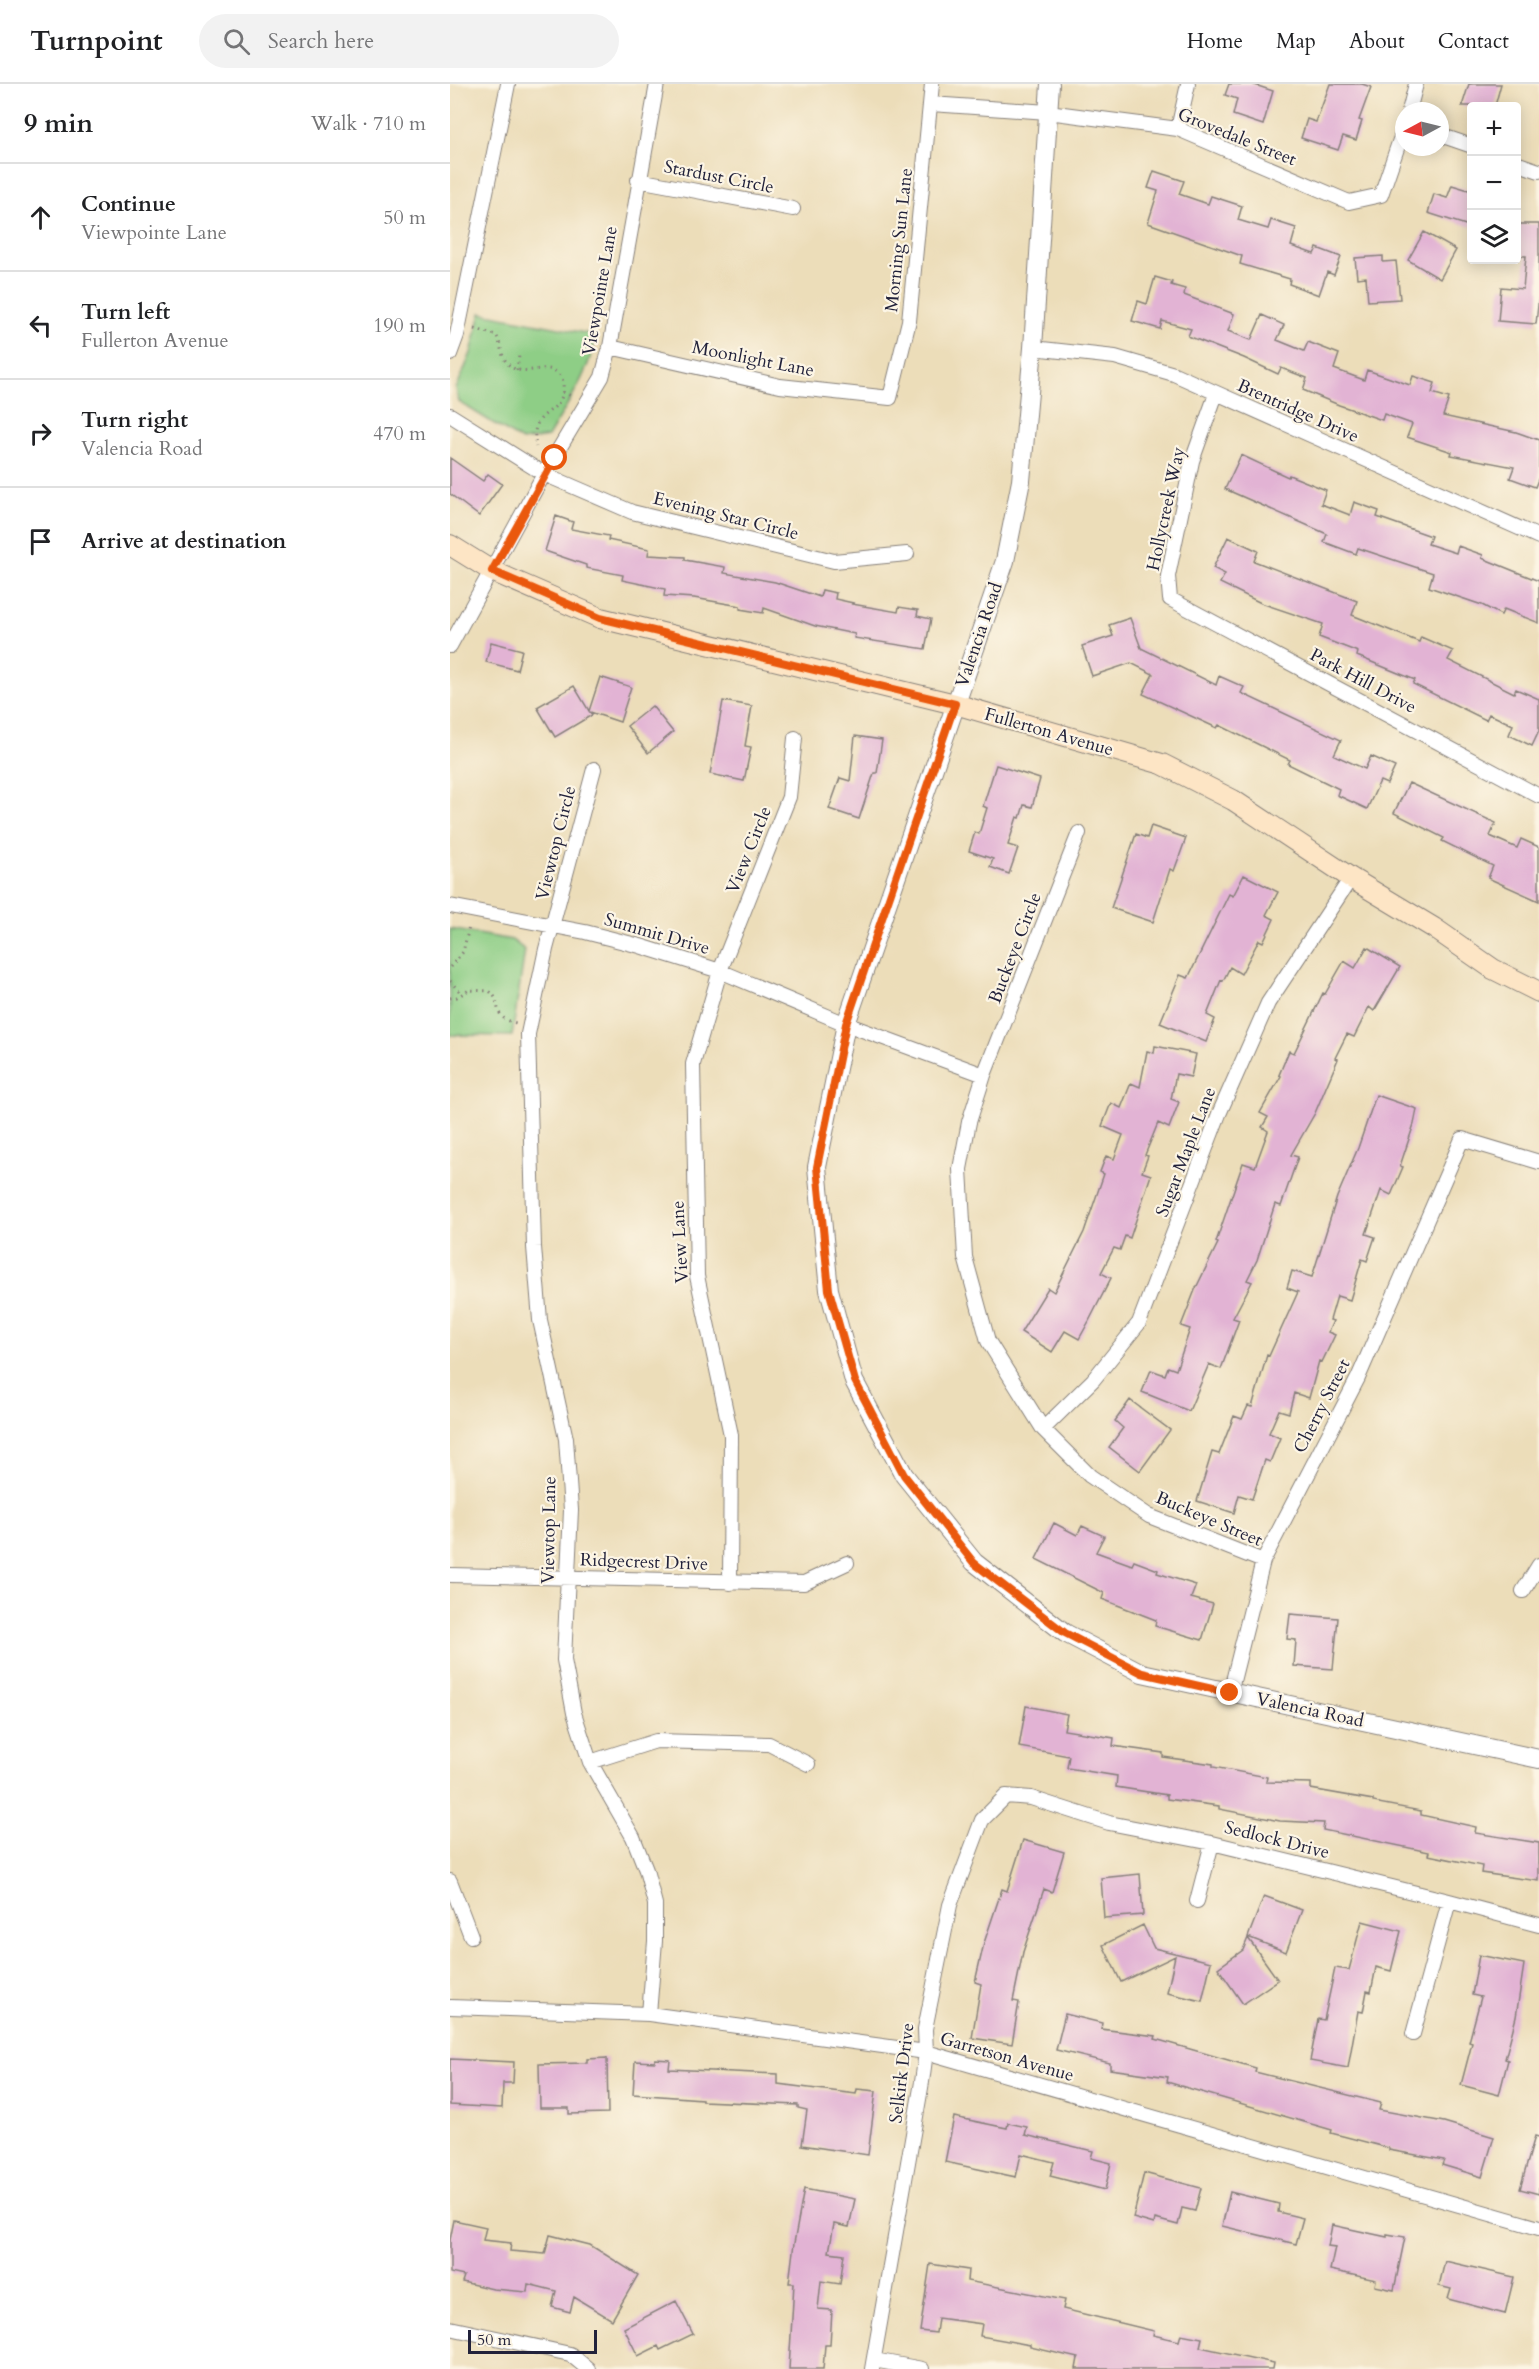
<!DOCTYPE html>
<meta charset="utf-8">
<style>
body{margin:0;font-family:Cardo,serif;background:#f2f2f2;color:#202124}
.controls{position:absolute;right:18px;top:18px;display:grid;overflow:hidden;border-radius:6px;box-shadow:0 3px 15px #0003}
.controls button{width:54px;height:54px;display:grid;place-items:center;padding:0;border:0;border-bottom:2px solid #e0e0e0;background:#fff;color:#202124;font:30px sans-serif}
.compass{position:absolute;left:945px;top:18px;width:54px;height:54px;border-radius:50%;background:#fff;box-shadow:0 3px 15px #0003;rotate:263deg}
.scale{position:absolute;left:18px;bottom:15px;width:129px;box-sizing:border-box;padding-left:6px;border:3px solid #22223b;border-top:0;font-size:16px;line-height:21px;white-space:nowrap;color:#22223b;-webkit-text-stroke:4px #fcf5e5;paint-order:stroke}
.stop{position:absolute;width:18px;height:18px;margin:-14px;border:4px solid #ea580c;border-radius:50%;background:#fff}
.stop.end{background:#ea580c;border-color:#fff;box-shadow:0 2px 6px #0008}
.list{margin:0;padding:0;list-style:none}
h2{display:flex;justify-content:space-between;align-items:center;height:78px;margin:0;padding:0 24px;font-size:26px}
h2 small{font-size:20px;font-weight:400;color:#757577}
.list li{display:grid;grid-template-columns:39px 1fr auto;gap:18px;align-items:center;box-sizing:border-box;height:108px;padding:0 24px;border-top:2px solid #e0e0e0}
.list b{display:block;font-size:22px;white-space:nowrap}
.list p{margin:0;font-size:20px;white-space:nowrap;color:#757577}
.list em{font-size:20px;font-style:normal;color:#757577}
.icon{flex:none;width:33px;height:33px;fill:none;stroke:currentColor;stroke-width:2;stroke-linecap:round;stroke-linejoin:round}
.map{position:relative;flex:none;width:1089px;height:2285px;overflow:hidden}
header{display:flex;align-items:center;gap:36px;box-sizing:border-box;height:84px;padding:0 30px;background:#fff;border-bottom:2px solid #e0e0e0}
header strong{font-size:28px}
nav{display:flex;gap:33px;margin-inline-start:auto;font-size:21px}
.search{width:420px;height:54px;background:#f2f2f2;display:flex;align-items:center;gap:15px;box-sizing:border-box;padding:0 21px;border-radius:33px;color:#757577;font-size:22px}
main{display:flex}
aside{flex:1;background:#fff}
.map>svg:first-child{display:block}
.green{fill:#8ece86;stroke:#587860;stroke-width:1.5}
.building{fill:#e2b3d4}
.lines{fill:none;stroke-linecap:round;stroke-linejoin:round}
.minor-casing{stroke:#87807a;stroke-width:16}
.tertiary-casing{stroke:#87807a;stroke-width:20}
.secondary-casing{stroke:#87807a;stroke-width:22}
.path{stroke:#87807a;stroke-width:3;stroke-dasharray:1.5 4.5;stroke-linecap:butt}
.minor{stroke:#fff;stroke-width:14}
.tertiary{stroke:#fff;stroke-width:18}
.secondary{stroke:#fde5c5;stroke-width:20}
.route{stroke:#ea580c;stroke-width:8}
.labels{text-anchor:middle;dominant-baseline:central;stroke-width:4.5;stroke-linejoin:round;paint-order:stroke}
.street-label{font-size:18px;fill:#22223b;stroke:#fcf5e5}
</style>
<header>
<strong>Turnpoint</strong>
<div class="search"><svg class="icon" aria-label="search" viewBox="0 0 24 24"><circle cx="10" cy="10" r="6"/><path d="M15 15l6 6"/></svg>Search here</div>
<nav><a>Home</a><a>Map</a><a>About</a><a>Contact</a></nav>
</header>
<main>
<aside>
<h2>9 min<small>Walk · 710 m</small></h2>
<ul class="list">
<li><svg class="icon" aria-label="ahead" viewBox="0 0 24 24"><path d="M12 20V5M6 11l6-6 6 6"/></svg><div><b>Continue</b><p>Viewpointe Lane</p></div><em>50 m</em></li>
<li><svg class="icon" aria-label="left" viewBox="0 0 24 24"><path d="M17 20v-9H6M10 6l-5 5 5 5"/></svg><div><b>Turn left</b><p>Fullerton Avenue</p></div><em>190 m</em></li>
<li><svg class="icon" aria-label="right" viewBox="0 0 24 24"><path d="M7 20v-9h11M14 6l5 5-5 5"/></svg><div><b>Turn right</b><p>Valencia Road</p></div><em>470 m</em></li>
<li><svg class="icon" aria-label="arrive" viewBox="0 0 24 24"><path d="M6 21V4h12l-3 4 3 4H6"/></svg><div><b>Arrive at destination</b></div></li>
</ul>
</aside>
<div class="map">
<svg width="1089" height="2285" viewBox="0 0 1089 2285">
<rect width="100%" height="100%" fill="#fcf5e5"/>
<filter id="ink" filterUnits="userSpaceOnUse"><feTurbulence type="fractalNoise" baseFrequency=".0167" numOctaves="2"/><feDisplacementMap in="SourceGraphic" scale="12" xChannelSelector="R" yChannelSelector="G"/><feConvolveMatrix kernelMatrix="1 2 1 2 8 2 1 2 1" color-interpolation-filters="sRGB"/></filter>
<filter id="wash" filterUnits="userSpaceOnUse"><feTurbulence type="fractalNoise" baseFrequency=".008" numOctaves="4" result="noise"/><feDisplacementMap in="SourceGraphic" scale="24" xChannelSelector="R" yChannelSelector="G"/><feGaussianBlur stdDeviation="1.35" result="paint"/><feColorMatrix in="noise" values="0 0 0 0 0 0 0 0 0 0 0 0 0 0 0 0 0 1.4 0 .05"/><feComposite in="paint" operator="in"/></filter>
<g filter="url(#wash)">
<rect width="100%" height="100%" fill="#ecddb9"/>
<path class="green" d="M31,229l115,22c-6,38 -29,69 -48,102l-26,4 -63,-39 -3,-13 15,-36z
M0,845l62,11 13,10 -13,86 -62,-1z"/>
<g id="blocks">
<path class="building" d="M779,0h23l21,7 -10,34 -30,-10 4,-16 -12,-4z
M880,0h32l9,3 -12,33 3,1 -6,19 -13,-4 -5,14 -37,-12 6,-19 9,3z
M1019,0h32l-6,22h-33z
M704,87l30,10 -5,13 29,10 3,-8 31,10 -4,14 30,9 3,-9 25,8 -5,18 23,8 3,-6 24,9 -7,18 -7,-3 -8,23 -30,-11 1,-5 -50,-15 2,-8 -94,-33 10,-32 -10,-3z
M1002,101l20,6v36l-44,-14 6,-19 13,4z
M1066,140h23v72l-3,28 -38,-3 3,-34 22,2 3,-33h-10z
M974,148l32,18 -16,29 -32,-19z
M933,172v6l13,-1 4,38 -32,2 -2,-24 -9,1 -2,-20z
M705,193l17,5 -1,3 14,4 -1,6 50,19 -6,17 23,9 11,-25 22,10 -7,15 27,11 4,-9 31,12 -5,15 30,11 3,-10 43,15 3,-9 22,7 -3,10 17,5 -6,18 73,16 23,8v37l-4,10 -25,-9 4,-11 -63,-12 1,-3 -45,-15 5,-13 -28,-10 -2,6 -43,-15 -36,-15 4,-12 -26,-10 -3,6 -34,-16 -56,-22 3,-7 -29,-8 -2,8 -28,-8 6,-20 9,3z
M791,371l47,22 1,-2 37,15 -5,14 29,11 4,-13 25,9 -2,6 54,19 -3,8 28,9 2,-7 25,9 -1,3 57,23v42l-35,-14 -3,6 -19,-10 -53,-18 4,-14 -75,-25 -2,6 -32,-12 3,-8 -102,-45z
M0,374l33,23 5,-7 14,10 -23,32 -29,-22z
M106,432l17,6 -2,7 38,7 -1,4 41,9 -1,6 37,2v3l40,7 -1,6 51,9 45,15 2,-7 14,3 -1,6 18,4 -1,1 46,8 1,-5 19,3 -1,6 14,3 -6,30 -71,-11 1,-4 -40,-8 -51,-18 -1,5 -23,-4v-3l-46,-8 -30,-2 1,-7 -43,-9 1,-5 -37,-7v-3l-41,-14z
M778,453l30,14 -4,10 103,40 -5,14 67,27 2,-5 32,14 -5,9 66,33 2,-4 23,10v32l-7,15 -23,-11 4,-10 -24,-11 -3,6 -73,-36 2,-4 -58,-24 1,-4 -39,-15 4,-13 -62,-21 -41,-20 5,-9 -12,-6z
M680,534l11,30 75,37 3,-9 25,11 -3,6 100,47 -7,15 31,14 6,-13 24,11 -8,17 -7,-3 -13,28 -30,-14 2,-6 -51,-25 2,-4 -71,-35 -2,3 -74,-34 10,-20 -22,-11 -39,13 -10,-30 31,-10 -4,-11z
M41,558l31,8 -5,20 -31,-8z
M150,593l31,10 -11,35 -30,-10 2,3 -37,22 -18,-30 37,-21 15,25z
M273,617l29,5 -7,40 6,1 -7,34 -34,-7z
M202,622l21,26 -25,21 -21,-27z
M405,652l27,4 -5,33h-3l-15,46 -30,-10 11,-31 10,3z
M546,681l44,14 -8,28 -8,-2 -4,13 -3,-1 -9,28 10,3 -9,26 -19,-7 3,-8 -24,-8 6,-19 4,2 8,-26 -4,-2z
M959,699l87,40 -6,13 27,12 4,-9 18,8v54l-51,-23 5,-12 -51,-25 2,-3 -50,-25z
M701,742l35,12 -12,33 -4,-2 -17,53 -42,-14 25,-74 11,4z
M794,791l34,17 -12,23 8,4 -11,23 -4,-2 -18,34 -11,-7 -7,14 -2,-1 -14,35 8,4 -9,23 -46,-19 20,-48 8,3 41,-84 4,2z
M917,863l33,20 -26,44 -5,-4 -15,30 -7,-3 -12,24 3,1 -23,54 -24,42 7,2 -17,49 -6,-2 -18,56 -10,20 5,2 -19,36 6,2 -18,49 -12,-5 -20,47 -47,-19 9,-22 14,5 3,-8 8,3 14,-41 -9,-3 14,-36 23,-47 -2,-1 27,-79 12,4 13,-36 -6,-4 6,-10 -8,-4 21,-37 -2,-1 10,-24 5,2 29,-60 2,1 19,-33 11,7z
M705,962l41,8 -5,23 -15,-3 -5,25 8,3 -10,26 -11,-5 -13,32 3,1 -6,16 9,3 -21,63 -5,-2 -5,14 -6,-2 -13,25 10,5 -22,43 -10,18 -14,-8 -13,21 -31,-20 27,-44 6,4 30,-60 20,-58 -4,-2 6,-16 8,3 9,-24 -21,-9 9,-23 10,5 10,-25 9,4 7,-36 7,2z
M926,1011l41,14 -3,15 -14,42 3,1 -12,28 -10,-5 -15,44 9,3 -8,24 -5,-2 -12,41 -13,-4 -7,24 3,1 -5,11 7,3 -13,27 -3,-1 -10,37 -15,-5 -5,20 -10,-3 -10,23 11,5 -10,24 -5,-2 -13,39 -13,-4 -5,18 -37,-12 15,-49 7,2 15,-38 8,3 6,-13 4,1 15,-52 2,1 29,-64 -11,-4 5,-17 20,6 25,-80 21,-49z
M680,1316l40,30 -30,41 -31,-24 14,-19 -8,-7z
M604,1439l23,12 5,-9 22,10 -8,16 36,13 2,-4 24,9 -1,3 39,12 -5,13 22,6 -11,36 -47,-14 1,-6 -54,-21 2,-6 -68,-34z
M840,1530l48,4 -5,51 -39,-3 2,-26 -9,-1z
M576,1622l41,8 -3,16 50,8 -1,8 50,7v4l50,7v3l54,10 -1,5 45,1v6l62,11v2l48,9v4l55,12 -1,6 64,10v38l-58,-8 1,-7 -54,-11 1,-3 -106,-22 1,-7 -44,-2 -61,-12v-3l-52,-7v-4l-51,-8 1,-11 -50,-8 2,-12 -50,-9z
M573,1756l41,12 -12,40 -8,-3 -21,63 -10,49 6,1 -7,42 -40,-6 9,-54 -6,-2 9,-39 18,-54 5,2z
M690,1790l3,41 -39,3 -3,-40z
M814,1812l38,14 -16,42 -38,-15z
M912,1837l39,10 -10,40 -15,-4 -5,25 -4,-1 -4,21 -5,-1 -10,57 -38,-7 8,-42 6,1 11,-52 14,2z
M693,1841l11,23 57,14 -9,39 -35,-8 8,-37 -54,26 -18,-37z
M798,1854l30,42 -35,24 -25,-36 25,-18z
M1029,1871l45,9 -8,53 -11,42 3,1 -9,35 -38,-10 11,-42 -3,-1 12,-45 -9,-2z
M615,1930l37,9 -1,6 55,7 -1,3 101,29 -1,4 126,31 -2,7 65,12 50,15 -12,40 -40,-12 2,-5 -55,-10v-2l-58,-15 1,-3 -165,-48 1,-5 -58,-8v-6l-54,-13z
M157,1974l1,55 -39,1v-6h-29l-1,-44 48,-1v-4z
M0,1975l64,3 -1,21h-10l-1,25 -52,-3z
M205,1975l15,1 -1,9 109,5v10l78,10 1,-5 19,2 -8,64 -66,-10 5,-35 -9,-2v-3l-96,-4v-2l-69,-5 2,-33 20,1z
M504,2033l53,11 1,-5 19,4 -2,8 68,16 -2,7 20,5 -6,27 -55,-14 4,-14 -33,-8 -5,23 -71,-15z
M1085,2052l4,1v57l-19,-5z
M694,2089l57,15 -6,23 -13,-3 -4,17 -23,-6 -1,5 -21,-6z
M354,2105l51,10 -6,28 -15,-3 -5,28 15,2 -4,30 -19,-3 -3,28 14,1 -2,35h-5l-2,24h-34l5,-86h-5l5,-40z
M780,2108l49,12 -1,8 25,6 -7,26 -74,-18z
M4,2136l32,7 -3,13 28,3 -1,8 35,3 5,-19 40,10 48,30 -26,45 -38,-23 -4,15 -18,-5 4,-16 -28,-7 -1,8 -34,-3 -31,-7 2,-6 -14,-3v-33z
M882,2141l55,12v-3l18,3 -11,53 -19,-4 1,-6 -46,-10 5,-23 -7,-1z
M995,2177l69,16 -9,37 -57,-15 3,-10 -12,-3z
M480,2180l38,6 -1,11 98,19 -2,9 91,22 -1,4 26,6 2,-7 21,4 -2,9 74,16 -1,6h-197l2,-11 -48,-11v-2l-50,-9 2,-12 -44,-6 -2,15 -16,-2z
M226,2217l17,33 -33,16 -2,-4 -20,10 -14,-28z"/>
</g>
</g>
<g filter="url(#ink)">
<use href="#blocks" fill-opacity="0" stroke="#87807a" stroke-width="1.5"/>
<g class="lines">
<g class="minor-casing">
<path id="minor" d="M481,20l117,8 130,17 171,73 32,-7 23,-67
M959,27l7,-27
M728,45l10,-45
M990,51l32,11
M1066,79l23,8
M188,96l155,29
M160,263l170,39 110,12 19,-77 23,-237
M583,264l82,9 59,17 365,163
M0,270l7,-19 51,-251
M766,310l-24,67 -24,115 2,23 369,197
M0,331l94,59 88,38 202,49 73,-7
M0,562l94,-172 58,-97 8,-30 47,-263
M144,685l-48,180 -18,85 6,213 6,73 26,119 5,71 -7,150 10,53 16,49 43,75 13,33 9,34v37l-6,73
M629,749l-95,242 -15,47 -9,47 5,88 23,84 55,88 47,47 59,40 114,45
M0,822l135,26 55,14 80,25 126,53 138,51
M593,1345l50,-49 46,-57 80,-209 49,-111 83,-125
M0,1491l354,8 43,-20
M280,1499l1,-148 -34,-159 -4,-212 27,-93 69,-174 6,-59
M1073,1507l16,-26
M780,1609l33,-132 95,-183 104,-239 77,23
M140,1678l66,-21 113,3 39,20
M0,1797l21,55
M747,1817l15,-58
M0,1923l199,7 277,38 613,176
M963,1950l36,-133
M0,2244l120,26 18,15
M424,2276l48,9
M422,2285l50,-287 4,-30 -1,-23 25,-124 32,-85 24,-24 25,2 78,25 103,20 237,58 90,24"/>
</g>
<g class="tertiary-casing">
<path id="tertiary" d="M600,0l-17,264 -12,133 -16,80 -159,463 -29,143 12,123 25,91 50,94 70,87 91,71 77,40 397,86"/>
</g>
<g class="secondary-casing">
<path id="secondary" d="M0,461l42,26 108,47 355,86 207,60 71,36 118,78 83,50 59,41 46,23"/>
</g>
<path class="path" d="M25,245l21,6c6,9 4,22 13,30 16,15 38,-7 53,12 7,34 -19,30 -26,50 -2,6 -1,13 0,20
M67,286l2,-14
M113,308l10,5
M0,883l13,-15 6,-25
M0,897l12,13
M0,914l7,-1 12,-7 20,1c15,10 0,26 27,32"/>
<use href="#minor" class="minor"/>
<use href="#tertiary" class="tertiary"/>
<use href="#secondary" class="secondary"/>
</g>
</g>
<g class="lines" filter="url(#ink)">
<path class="route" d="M105,374l-63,113 108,47 355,86 -109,320 -29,143 12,123 26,91 49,94 70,88 91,70 77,40 88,20"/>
</g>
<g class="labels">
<g class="street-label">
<text transform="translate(787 53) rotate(22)">Grovedale Street</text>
<text transform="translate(269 93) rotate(11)">Stardust Circle</text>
<text transform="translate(449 156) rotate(-84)">Morning Sun Lane</text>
<text transform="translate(150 207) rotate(-80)">Viewpointe Lane</text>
<text transform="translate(303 275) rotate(11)">Moonlight Lane</text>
<text transform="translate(848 327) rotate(24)">Brentridge Drive</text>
<text transform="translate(716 425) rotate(-78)">Hollycreek Way</text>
<text transform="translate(276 432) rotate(14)">Evening Star Circle</text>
<text transform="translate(529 551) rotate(-71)">Valencia Road</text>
<text transform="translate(913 597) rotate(28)">Park Hill Drive</text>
<text transform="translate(599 648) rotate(16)">Fullerton Avenue</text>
<text transform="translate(106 759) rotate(-76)">Viewtop Circle</text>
<text transform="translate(299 766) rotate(-68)">View Circle</text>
<text transform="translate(207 850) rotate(16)">Summit Drive</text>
<text transform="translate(565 864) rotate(-69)">Buckeye Circle</text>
<text transform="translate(736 1068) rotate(-69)">Sugar Maple Lane</text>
<text transform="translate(230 1158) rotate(-93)">View Lane</text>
<text transform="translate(872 1322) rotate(-63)">Cherry Street</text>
<text transform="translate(759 1435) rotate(23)">Buckeye Street</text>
<text transform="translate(99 1446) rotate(-89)">Viewtop Lane</text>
<text transform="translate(194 1478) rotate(2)">Ridgecrest Drive</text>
<text transform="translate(860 1626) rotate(12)">Valencia Road</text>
<text transform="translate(827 1756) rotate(14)">Sedlock Drive</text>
<text transform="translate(557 1973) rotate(16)">Garretson Avenue</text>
<text transform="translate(452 1989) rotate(-83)">Selkirk Drive</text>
</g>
</g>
</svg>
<div class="controls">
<button>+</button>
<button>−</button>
<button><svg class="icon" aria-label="layers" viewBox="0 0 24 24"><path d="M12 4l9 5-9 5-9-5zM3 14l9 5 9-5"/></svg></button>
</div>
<svg class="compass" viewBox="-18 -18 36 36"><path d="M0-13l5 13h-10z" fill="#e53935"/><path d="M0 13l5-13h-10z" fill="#757577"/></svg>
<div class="scale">50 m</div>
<div class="stop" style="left:105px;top:374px"></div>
<div class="stop end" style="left:780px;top:1609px"></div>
</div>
</main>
